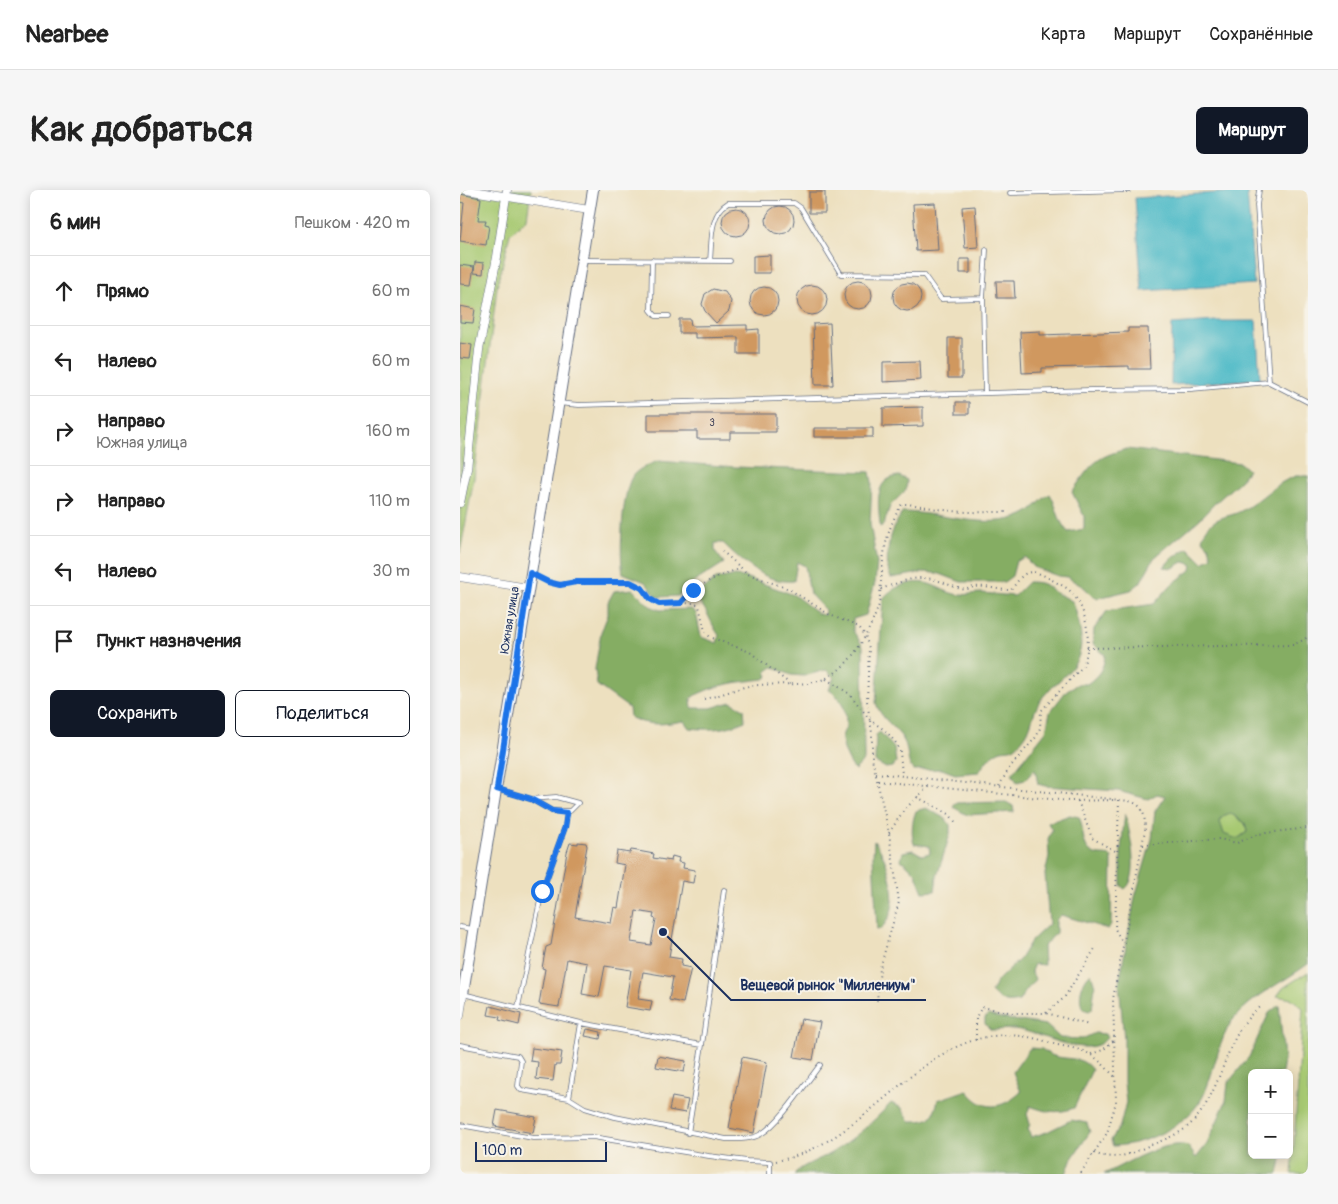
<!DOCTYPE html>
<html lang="ru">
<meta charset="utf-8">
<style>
body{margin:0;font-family:Pangolin,sans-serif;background:#f6f6f6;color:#222}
.controls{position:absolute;right:15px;bottom:15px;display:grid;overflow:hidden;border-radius:8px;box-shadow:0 2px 12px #0003}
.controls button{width:45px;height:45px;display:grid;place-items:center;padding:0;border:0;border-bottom:1px solid #e0e0e0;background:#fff;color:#222;font:25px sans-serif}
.scale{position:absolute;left:15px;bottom:12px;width:132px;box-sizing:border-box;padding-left:5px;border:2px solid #1b2f5e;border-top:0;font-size:14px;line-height:18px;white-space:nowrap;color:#1b2f5e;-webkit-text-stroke:4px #f7f3e8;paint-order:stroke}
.stop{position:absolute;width:15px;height:15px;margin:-11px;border:4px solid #1a73e8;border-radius:50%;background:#fff}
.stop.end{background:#1a73e8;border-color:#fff;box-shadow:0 1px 5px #0008}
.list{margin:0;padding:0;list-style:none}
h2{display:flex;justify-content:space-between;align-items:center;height:65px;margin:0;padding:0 20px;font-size:21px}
h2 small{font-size:16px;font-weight:400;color:#767676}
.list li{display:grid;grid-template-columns:32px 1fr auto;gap:15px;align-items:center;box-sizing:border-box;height:70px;padding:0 20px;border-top:1px solid #e0e0e0}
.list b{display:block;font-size:19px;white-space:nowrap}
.list p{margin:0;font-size:16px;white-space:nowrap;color:#767676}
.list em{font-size:16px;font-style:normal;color:#767676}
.actions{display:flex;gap:10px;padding:15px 20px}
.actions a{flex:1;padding:11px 0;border:1px solid #111827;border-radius:8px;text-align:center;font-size:18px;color:#111827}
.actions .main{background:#111827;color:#fff}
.icon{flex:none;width:28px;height:28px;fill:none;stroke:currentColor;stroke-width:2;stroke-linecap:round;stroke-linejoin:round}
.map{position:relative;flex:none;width:848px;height:984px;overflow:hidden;border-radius:8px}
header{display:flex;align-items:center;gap:30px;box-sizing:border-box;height:70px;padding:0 25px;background:#fff;border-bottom:1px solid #e0e0e0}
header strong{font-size:24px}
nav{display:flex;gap:28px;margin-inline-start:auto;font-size:18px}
.intro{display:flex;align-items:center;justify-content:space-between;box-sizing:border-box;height:120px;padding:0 30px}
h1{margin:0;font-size:35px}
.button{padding:12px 22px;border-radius:8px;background:#111827;color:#fff;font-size:18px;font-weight:700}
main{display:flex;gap:30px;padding:0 30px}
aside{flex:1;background:#fff;border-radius:8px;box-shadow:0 2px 12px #0003}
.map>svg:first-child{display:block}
.green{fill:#a7c972;stroke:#617c68}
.forest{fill:#85ad64;stroke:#506e61;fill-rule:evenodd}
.water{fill:#4dbac7;stroke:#347492}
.building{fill:#d0985e;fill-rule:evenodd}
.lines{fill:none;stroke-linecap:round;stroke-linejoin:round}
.service-casing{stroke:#646d80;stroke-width:5.5}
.minor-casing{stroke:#646d80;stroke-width:9}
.tertiary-casing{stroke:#646d80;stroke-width:12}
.path{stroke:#646d80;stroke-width:2;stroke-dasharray:1 4;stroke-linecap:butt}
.service{stroke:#fff;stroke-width:4}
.minor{stroke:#fff;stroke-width:8}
.tertiary{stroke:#fff;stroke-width:10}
.route{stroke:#1a73e8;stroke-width:6}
.labels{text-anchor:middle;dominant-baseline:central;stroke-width:4;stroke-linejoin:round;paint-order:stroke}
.number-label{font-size:10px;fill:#48495e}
.street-label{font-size:12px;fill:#1b2f5e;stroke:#f7f3e8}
.leader{fill:none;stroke:#1b2f5e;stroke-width:2}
.callout-dot{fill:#1b2f5e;stroke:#f7f3e8;stroke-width:2}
.callout-label{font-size:14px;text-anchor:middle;font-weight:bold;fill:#1b2f5e;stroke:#f7f3e8;stroke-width:4;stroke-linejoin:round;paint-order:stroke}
</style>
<header>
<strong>Nearbee</strong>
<nav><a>Карта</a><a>Маршрут</a><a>Сохранённые</a></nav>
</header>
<div class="intro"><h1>Как добраться</h1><a class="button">Маршрут</a></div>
<main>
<aside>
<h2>6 мин<small>Пешком · 420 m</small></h2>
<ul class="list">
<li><svg class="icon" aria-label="ahead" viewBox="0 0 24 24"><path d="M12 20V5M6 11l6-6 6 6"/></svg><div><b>Прямо</b></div><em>60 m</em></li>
<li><svg class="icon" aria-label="left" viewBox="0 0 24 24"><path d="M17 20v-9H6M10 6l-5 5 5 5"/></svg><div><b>Налево</b></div><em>60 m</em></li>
<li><svg class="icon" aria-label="right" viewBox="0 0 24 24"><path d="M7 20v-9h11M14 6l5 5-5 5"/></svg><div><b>Направо</b><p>Южная улица</p></div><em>160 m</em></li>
<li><svg class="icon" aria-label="right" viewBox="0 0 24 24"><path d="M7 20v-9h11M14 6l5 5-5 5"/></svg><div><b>Направо</b></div><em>110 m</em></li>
<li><svg class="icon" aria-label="left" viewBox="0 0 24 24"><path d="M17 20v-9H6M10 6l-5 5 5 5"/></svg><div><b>Налево</b></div><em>30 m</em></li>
<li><svg class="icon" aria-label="arrive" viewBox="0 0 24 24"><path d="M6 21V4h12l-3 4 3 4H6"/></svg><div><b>Пункт назначения</b></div></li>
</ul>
<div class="actions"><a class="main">Сохранить</a><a>Поделиться</a></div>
</aside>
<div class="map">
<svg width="848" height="984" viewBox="0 0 848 984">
<rect width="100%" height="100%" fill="#f7f3e8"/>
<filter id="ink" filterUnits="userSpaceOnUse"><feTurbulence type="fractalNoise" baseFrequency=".02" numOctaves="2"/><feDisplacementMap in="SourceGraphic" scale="10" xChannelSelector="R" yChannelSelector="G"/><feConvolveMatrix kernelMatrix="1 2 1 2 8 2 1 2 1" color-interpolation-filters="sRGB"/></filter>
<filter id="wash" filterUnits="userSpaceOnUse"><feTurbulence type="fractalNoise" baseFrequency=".0096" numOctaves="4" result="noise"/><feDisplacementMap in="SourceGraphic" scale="20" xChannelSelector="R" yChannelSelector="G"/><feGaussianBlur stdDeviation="1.12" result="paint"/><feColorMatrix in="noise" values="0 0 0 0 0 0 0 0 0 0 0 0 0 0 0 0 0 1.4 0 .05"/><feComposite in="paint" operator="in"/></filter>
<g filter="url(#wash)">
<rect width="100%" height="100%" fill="#ede0bf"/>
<path class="green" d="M0,0h71l-4,28 -17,16 -13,53 -23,191 -14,75z
M770,623l15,10 2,9 -10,7 -13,-4 -4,-13 3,-6z
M848,782v202h-16l11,-166 -11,-9 -15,-3 6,-8z"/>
<path class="forest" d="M667,259l113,14 8,7 -8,11 -26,23 -14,15 -46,39 -14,25 -9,7 -33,8 -7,-3 -6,-7 -18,-11 -9,-1 -25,-9 -8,-10 -9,4 -4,15 -8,6h-43l-21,-8 -14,-2 -35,6c-9,-18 0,-51 12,-66 36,0 86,19 120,3 11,-5 17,-15 27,-21 8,14 7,26 18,38l16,-3v-13l-12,-24c19,-27 22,-35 55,-43z
M198,271l78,6 134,5 2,10 -2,42 7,39 -2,20 -9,32 -13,4v12l10,15 1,114 -9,10c-6,-7 -13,-22 -13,-32 0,-5 5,-10 4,-15 0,-15 -5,-26 -17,-33l5,-13 -8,-7 -22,6 -13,-1 -18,-8 -7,5 2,4 -4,3c-25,3 -51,5 -73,19l1,10h19l20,-6 13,7 1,12c-19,9 -35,9 -56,7l-5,-7c-19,3 -36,6 -54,-4l-1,-9 -32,-23 -2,-16 6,-37 7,-17v-13l6,-11 19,-2 17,17 10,4 31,-1 5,4 5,24 16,6 2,-8c-9,-11 -13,-33 -27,-37l24,-19 16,-3 13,1 49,18 25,19 5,1 1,-5 -15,-16 -5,-28 -8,-4 -3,19c-29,3 -52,-20 -71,-38h-8v8l9,12 -33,21 -13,12 -21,1 -12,-15 -22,-9c-4,-18 -1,-80 9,-96 6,-9 17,-12 26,-16z
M439,286l8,4 -1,10 -16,16 -6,18 -4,3c-1,-21 -8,-48 19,-51z
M836,286h12v488c-24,18 -58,33 -76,57 -13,19 -18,50 -27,71 -13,32 -59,53 -92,54l-2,-6 9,-14 6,-24 -2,-20v-43l-5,-56 16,-86 17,-58 3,-28 10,-15 -8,-2 -9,5 -30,-8 -73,-5 -7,-2 -3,-15 -10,11 -8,2 -5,-8 34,-43 4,-19 17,-22 11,-6h9c11,-8 17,-15 18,-29l-12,-11 1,-15 13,-18 47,-7 17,-19 20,-15 1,-6 -9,-2 -10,6 -9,-1 7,-8 17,-11 15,15 9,-6 -3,-10 -7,-8c2,-6 5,-12 10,-16 9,-7 20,-7 29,-12 20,-10 33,-28 55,-35zM770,623l15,10 2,9 -10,7 -13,-5 -4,-12 3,-6z
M568,392c20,0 16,4 30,12 6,3 10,4 15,8 6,20 14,44 1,63 -9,13 -25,22 -34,36 -11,18 -6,30 -25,46 -4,3 -9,2 -14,3 -9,3 -17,14 -22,22l-24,2 -13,-5 -29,1c-7,-8 -4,-20 -9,-29 -8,-15 -23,-21 -28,-38l7,-104c9,-13 31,-20 46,-15 10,3 18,9 30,11 7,0 15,-2 23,-2 11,1 21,2 32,3z
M420,542l14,16 2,14 -4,5 -6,1 -11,-6 1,-27z
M546,612l7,4 1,6 -47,3 -14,-8 2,-4z
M466,618l20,11 4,6v9l-13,42 -2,15 -12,1 -8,-20 -14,-12 2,-8 10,-2 9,5 8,-2 -1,-7 -15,-2c-3,-11 -2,-23 2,-33z
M665,623c4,17 16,64 0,76l-4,-3v-37z
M610,625l9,2c6,12 1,31 16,37 6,2 11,0 17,3l-1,67 -3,5 -47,-14 -5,5v13l-13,14 1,18 -10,-1 -3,7 4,8c-5,8 -12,14 -16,22 -12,3 -19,1 -28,-9l7,-12 22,-21 11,-18 18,-17 -4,-50 4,-18 -1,-17 4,-9 -4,-7z
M414,651c13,15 21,48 18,67 -1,7 -6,15 -11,21h-4l-4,-73z
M631,783l4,13 -3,23 -3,2 -6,-2c-6,-12 -1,-28 8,-36z
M819,815l5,54 -2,14h-30v82h30l-4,19h-174c22,-10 61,-35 84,-28l8,12 11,-14 19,-43 2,-18 21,-26 20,-44z
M529,825l11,3 46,7 14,13 22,1 13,-6 10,1 2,4c-19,24 -68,-7 -93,-9 -7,0 -16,1 -23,1l-6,-6v-6z
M570,858l12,1c17,16 37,2 50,21l-18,38c-16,6 -29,4 -44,-2l-3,8 3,10 -2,5 3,8 16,-5 24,-12 16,3 3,9 -19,28 -5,14h-272c10,-10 25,-14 37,-21 23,-14 42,-31 60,-50l11,5 8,13c20,0 23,-1 28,-21l29,-10c16,22 34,20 54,2l-8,-20z"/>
<path class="water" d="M787,1l7,93 -112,7 -7,-93z
M757,131h39l4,58 -89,6 1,-61z"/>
<g id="blocks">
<path class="building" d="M349,2h16v21h-16z
M0,4l21,4 -3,22h8l-1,5 4,1 -3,19 -26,-4 4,-38 -4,-1z
M475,13l3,47 -22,1 -3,-47z
M306 30a14 14 0 1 1 28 0a14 14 0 1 1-28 0Z
M515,16l3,41 -13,1 -3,-41z
M262 32a14 14 0 1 1 28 0a14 14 0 1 1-28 0Z
M310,65v18h-17v-17z
M500,69h10v14h-10z
M15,72l9,1 -1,11 -9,-1z
M0,75l14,2 -3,18 -11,-1z
M384 105a14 14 0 1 1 28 0a14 14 0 1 1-28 0Z
M536,91h18l1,17h-18z
M433 107a14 14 0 1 1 28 0a14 14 0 1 1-28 0Z
M337 110a15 15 0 1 1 30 0a15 15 0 1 1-30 0Z
M290 111a14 14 0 1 1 28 0a14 14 0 1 1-28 0Z
M253,99l12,3 6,9 -2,10 -13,12 -11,-12 -3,-7 3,-10z
M0,116l15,3 -2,14 -13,-1z
M219,129h11l1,7 56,-1v5l12,-1v25h-21v-17l-43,1v-5h-16z
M370,133l3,62h-18l-2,-61z
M668,138h20l2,41h-21v-3l-87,2v4l-20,1 -2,-41 20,-1v4l88,-3z
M488,148h14v40h-14z
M0,153l12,2 -2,14 -10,-1z
M460,171l1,19 -38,2v-20z
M496,212h13v12h-13z
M463,217v19l-40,1v-19z
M188,224h128v18h-46v7h-33v-8h-49z
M354,238h59v9h-59z
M118,652l8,1 1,3 -12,71 36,6 3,-16 4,1 7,-43 -10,-2 2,-12 13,2 1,-3 7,1 16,3 -1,4 18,3 1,-5 7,2 -1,4 6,1 -1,5 12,2 -2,13 -11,-2 -13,76 13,2 -1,7 10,2 -8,35 -14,-3 4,-23 -30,-5 -5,27 14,2 -2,10 -25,-4 6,-37 -26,-4 -6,31 -17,-3 5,-31 -20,-4 -8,48 -20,-3 6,-35 -3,-1 4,-21 5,-2 16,-93 3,-9 8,1zM176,721l18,3 -1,4 3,1 -5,26 -20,-3z
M30,816l31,8 -2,11 -20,-5 1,-3 -12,-2z
M341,829l19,3 -7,38 -19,-3z
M127,839l14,3 -1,7 -15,-3z
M72,858l30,4 -2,13h-5l-2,16 -17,-2 2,-17 -8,-1z
M198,866l28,5 -2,11 -28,-5z
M282,867l25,5 -13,71 -25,-5z
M212,907l16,3 -3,13 -16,-3z
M37,920l39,7 -3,16 -39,-7z"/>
</g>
</g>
<g filter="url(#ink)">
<use href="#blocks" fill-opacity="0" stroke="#646d80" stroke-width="1"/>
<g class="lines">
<g class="service-casing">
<path id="service" d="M799,0l-2,15 12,177
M550,3l119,-3
M124,70l146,1
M192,70l-1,50 5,6h13
M250,71c2,-19 -1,-47 18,-58h66l7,5 40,66 83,1 17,24 42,-1
M525,203l-2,-95 3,-48
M98,213l21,2 512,-15 100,-1 78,-7 39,20
M37,599l34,10 21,12h18l8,-8 -22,-6 -25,2
M0,737l12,2
M3,804l118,29 121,22 -14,88
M58,817l24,-116 23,-64 2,-14
M0,855l58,11 3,5 -3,25 3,4 48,8 16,10 30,9 111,22c12,0 25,1 35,-5 19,-11 45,-51 59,-69
M242,855l22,-155
M109,908l12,-75
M0,935l73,13 60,-1 116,19 38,5 23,1v12"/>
</g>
<g class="minor-casing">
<path id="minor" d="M6,0l123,20
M0,313l7,-34 12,-119 18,-93 10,-67
M0,387l68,11
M0,826l3,-22"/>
</g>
<g class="tertiary-casing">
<path id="tertiary" d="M3,804l130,-804"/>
</g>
<path class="path" d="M262,361l26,23 41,15 41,26 29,12 6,8 4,13 -2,53 5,32v25l17,75 10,69 -19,66 -3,33
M80,388c26,13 60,0 88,4 14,2 15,12 24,18 11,7 30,3 43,3l4,3 6,25 5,6 40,15 40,32
M421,399c17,-6 36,-15 55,-9 10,3 19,8 30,10 12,-8 31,1 45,0 4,-5 10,-15 16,-17 8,-3 18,3 25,7 7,4 15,7 20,13 16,18 20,51 11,73l-42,45 -1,17 -3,8 -27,31 -11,19
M221,413c18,-19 34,-27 59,-34
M627,458l206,-3 12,-6 3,-4
M366,489l24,15 20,26 16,11 10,12 4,8 2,24
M244,509c15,-3 30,-10 45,-13 22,-3 44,0 65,-4 33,-6 55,-48 65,-77 4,-37 2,-68 23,-101 14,0 27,4 42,6 21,3 41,2 62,2
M416,583l253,28c15,4 16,14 16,29l-32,169 3,103 -9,31 -27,41
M418,591l191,20 45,-1
M457,607l32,17 8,10
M659,610l-4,129 7,13
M618,611l14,37 25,14
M429,643l15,-23 25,-24
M683,655l76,-6 18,4 21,-9 50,-6
M586,823l18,-15 32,-51
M516,850v-23l6,-10 31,6h33l43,12
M631,864l12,-4 12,-11
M634,963c20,8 35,2 54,-7 13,-5 27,-10 38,-18 39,-32 36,-94 75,-122
M316,971c107,-20 153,-160 275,-118 12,4 30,5 40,12 9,5 18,16 25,23"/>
<use href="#service" class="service"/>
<use href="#minor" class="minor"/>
<use href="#tertiary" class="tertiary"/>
</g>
</g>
<g class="lines" filter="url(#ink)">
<path class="route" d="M82,701l23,-64 2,-14 -15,-2 -21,-12 -34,-10 33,-216 18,9 12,3 16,-3h54l12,6 8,11 9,5 22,-1 12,-13"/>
</g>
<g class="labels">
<g class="number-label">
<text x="252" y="233">3</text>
</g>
<g class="street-label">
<text transform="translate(50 430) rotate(-81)">Южная улица</text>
</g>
</g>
<path class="leader" d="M203 742L271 810H466"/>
<circle class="callout-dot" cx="203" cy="742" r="5"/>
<g class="callout-label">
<text x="368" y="800">Вещевой рынок "Миллениум"</text>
</g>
</svg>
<div class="controls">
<button>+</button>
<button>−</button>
</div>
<div class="scale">100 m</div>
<div class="stop" style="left:82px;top:701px"></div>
<div class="stop end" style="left:233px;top:400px"></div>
</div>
</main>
